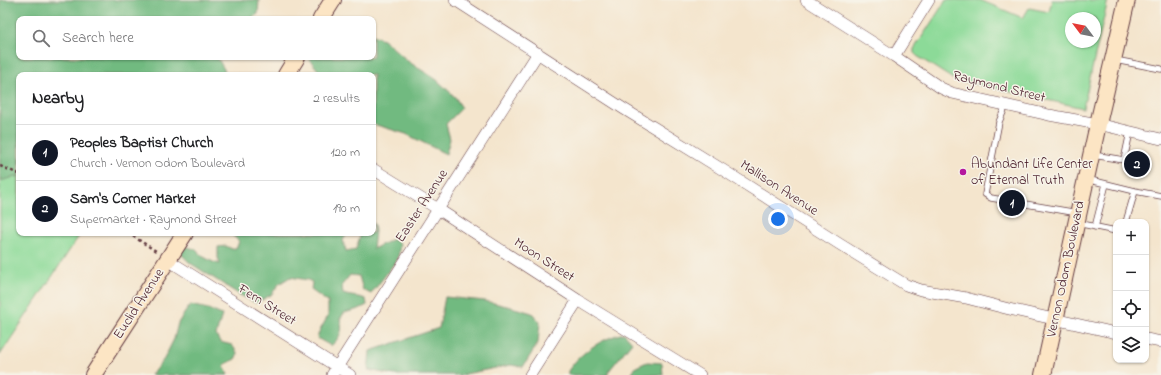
<!DOCTYPE html>
<meta charset="utf-8">
<style>
body{margin:0;font-family:"Indie Flower",sans-serif;background:#f6f6f6;color:#202124}
.controls{position:absolute;right:12px;bottom:12px;display:grid;overflow:hidden;border-radius:8px;box-shadow:0 1px 3px #0004}
.controls button{width:36px;height:36px;display:grid;place-items:center;padding:0;border:0;border-bottom:1px solid #e0e0e0;background:#fff;color:#202124;font:20px sans-serif}
.compass{position:absolute;left:1065px;top:12px;width:36px;height:36px;border-radius:50%;background:#fff;box-shadow:0 1px 3px #0004;rotate:302deg}
.you{position:absolute;left:778px;top:219px;width:14px;height:14px;margin:-10px;border:3px solid #fff;border-radius:50%;background:#1a73e8;box-shadow:0 0 0 6px #1a73e833}
.badge{display:grid;place-items:center;width:26px;height:26px;border-radius:50%;background:#111827;color:#fff;font-size:13px;font-weight:700}
.pin{position:absolute;translate:-50% -50%;border:2px solid #fff;box-shadow:0 1px 4px #0006}
.list{margin:0;padding:0;list-style:none}
h2{display:flex;justify-content:space-between;align-items:center;height:52px;margin:0;padding:0 16px;font-size:17px}
h2 small{font-size:13px;font-weight:400;color:#757577}
.list li{display:grid;grid-template-columns:26px 1fr auto;gap:12px;align-items:center;box-sizing:border-box;height:56px;padding:0 16px;border-top:1px solid #e0e0e0}
.list b{display:block;font-size:15px;white-space:nowrap}
.list p{margin:0;font-size:13px;white-space:nowrap;color:#757577}
.list em{font-size:13px;font-style:normal;color:#757577}
.icon{flex:none;width:22px;height:22px;fill:none;stroke:currentColor;stroke-width:2;stroke-linecap:round;stroke-linejoin:round}
.map{position:relative;flex:none;width:1161px;height:375px;overflow:hidden}
.search{position:absolute;background:#fff;box-shadow:0 1px 3px #0004;left:16px;top:16px;width:360px;height:44px;display:flex;align-items:center;gap:10px;box-sizing:border-box;padding:0 14px;border-radius:8px;color:#757577;font-size:15px}
.panel{position:absolute;background:#fff;box-shadow:0 1px 3px #0004;left:16px;top:72px;width:360px;height:164px;border-radius:8px}
.map>svg:first-child{display:block}
.green{fill:#8cda98;stroke:#6b7c62;fill-rule:evenodd}
.forest{fill:#71ba80;stroke:#5e6c56}
.lines{fill:none;stroke-linecap:round;stroke-linejoin:round}
.lane-casing{stroke:#643d43;stroke-width:7}
.street-casing{stroke:#643d43;stroke-width:12}
.secondary-casing{stroke:#643d43;stroke-width:18}
.path{stroke:#643d43;stroke-width:2.5;stroke-dasharray:3 3;stroke-linecap:butt}
.lane{stroke:#fff;stroke-width:5.5}
.street{stroke:#fff;stroke-width:11}
.secondary{stroke:#fce5c4;stroke-width:16}
.poi-dot{fill:#b5179e;stroke:#f7f3e8;stroke-width:1.5}
.labels{text-anchor:middle;dominant-baseline:central;stroke-width:3;stroke-linejoin:round;paint-order:stroke}
.street-label{font-size:14px;fill:#4a1f2b;stroke:#f7f3e8}
.poi-label{font-size:14px;fill:#4a1f2b;stroke:#f7f3e8;text-anchor:start}
</style>
<div class="map">
<svg width="1161" height="375" viewBox="0 0 1161 375">
<rect width="100%" height="100%" fill="#f7f3e8"/>
<filter id="ink" filterUnits="userSpaceOnUse"><feTurbulence type="fractalNoise" baseFrequency=".025" numOctaves="2"/><feDisplacementMap in="SourceGraphic" scale="8" xChannelSelector="R" yChannelSelector="G"/><feConvolveMatrix kernelMatrix="1 2 1 2 8 2 1 2 1" color-interpolation-filters="sRGB"/></filter>
<filter id="wash" filterUnits="userSpaceOnUse"><feTurbulence type="fractalNoise" baseFrequency=".012" numOctaves="4" result="noise"/><feDisplacementMap in="SourceGraphic" scale="16" xChannelSelector="R" yChannelSelector="G"/><feGaussianBlur stdDeviation="0.9" result="paint"/><feColorMatrix in="noise" values="0 0 0 0 0 0 0 0 0 0 0 0 0 0 0 0 0 1.4 0 .05"/><feComposite in="paint" operator="in"/></filter>
<g filter="url(#wash)">
<rect width="100%" height="100%" fill="#f4e5cd"/>
<path class="green" d="M0,0l19,19v214h62l-81,122z
M946,0h34l43,18 6,-10 20,4 3,-12h56l-25,108 -104,-23 -26,-6 -36,-23 -3,-3v-4zM1071,18h24v24h-24z"/>
<path class="forest" d="M0,0h259l-1,14 -8,5h-231v38h198l8,14 -1,4h-205v101l-19,5z
M373,35l10,4 26,23 28,18 18,17 7,11 -16,16 4,15 -4,15 -40,-20 -33,-10v-49h-51l-12,-15 1,-3h62z
M373,223l1,1 1,7 -2,18 20,-10 7,5 -2,14 -14,19 -13,17 -8,-4 -4,-14 -9,-1 -8,10 1,9c8,3 15,2 23,5l1,6 -8,4 -15,4 -4,6c4,12 0,18 -9,27l-14,-8 2,-6 9,-16v-14l-17,-12 1,-8 -4,-2 -18,-3 -11,7 -8,11 -15,8 -16,-8 -50,-32 -10,-10 4,-7 11,3 7,7 11,6 7,2 -2,-6v-11l8,-1 6,3 5,-2 2,-6 -9,-8h118l-5,7 3,11 10,-2 5,-16h12z
M445,297l40,4 26,6 21,6 8,9 -2,21 -15,24 -12,-2 -51,10h-65l-27,-5 2,-19 69,-23z
M190,305l18,4 14,6 -6,20 4,7 12,3 6,9 -3,5 -11,6 4,10h-77l13,-16 10,-20 4,-16z
M624,333l8,9 -24,30v3h-40v-4c12,-19 35,-33 56,-38z
M647,362l15,1 1,12h-32l5,-8z"/>
</g>
<g filter="url(#ink)">
<g class="lines">
<g class="lane-casing">
<path id="lane" d="M1115,60l46,9
M1006,105l-7,17 -14,72 6,4 87,15
M1093,155l31,5 6,-28
M1086,179l49,12 -9,31
M1135,191l26,5
M1077,223l39,8
M1095,227l11,-43"/>
</g>
<g class="street-casing">
<path id="street" d="M455,0l169,109 99,61 118,75 65,40 15,5 45,8 43,11 107,24
M806,0l88,56 47,32 11,5 97,22 49,9 63,15
M894,56l35,-56
M373,169l65,40 140,91 122,75
M168,260l182,115
M1146,339l15,3
M332,375l206,-322
M530,375l48,-75"/>
</g>
<g class="secondary-casing">
<path id="secondary" d="M321,19l12,-19
M286,75l11,-18
M93,375l92,-142
M1043,375l55,-251 29,-124"/>
</g>
<path class="path" d="M0,166l19,8
M128,233l28,18"/>
<use href="#lane" class="lane"/>
<use href="#street" class="street"/>
<use href="#secondary" class="secondary"/>
</g>
</g>
<circle class="poi-dot" cx="963" cy="172" r="4"/>
<g class="labels">
<g class="street-label">
<text transform="translate(999 87) rotate(14)">Raymond Street</text>
<text transform="translate(779 188) rotate(33)">Mallison Avenue</text>
<text transform="translate(422 206) rotate(-57)">Easter Avenue</text>
<text transform="translate(544 260) rotate(33)">Moon Street</text>
<text transform="translate(1066 269) rotate(-78)">Vernon Odom Boulevard</text>
<text transform="translate(139 304) rotate(-57)">Euclid Avenue</text>
<text transform="translate(267 305) rotate(32)">Fern Street</text>
</g>
<g class="poi-label">
<text x="971" y="164">Abundant Life Center<tspan x="971" dy="16">of Eternal Truth</tspan></text>
</g>
</g>
</svg>
<div class="controls">
<button>+</button>
<button>−</button>
<button><svg class="icon" aria-label="locate" viewBox="0 0 24 24"><circle cx="12" cy="12" r="6"/><path d="M12 2v4M12 18v4M2 12h4M18 12h4"/></svg></button>
<button><svg class="icon" aria-label="layers" viewBox="0 0 24 24"><path d="M12 4l9 5-9 5-9-5zM3 14l9 5 9-5"/></svg></button>
</div>
<svg class="compass" viewBox="-18 -18 36 36"><path d="M0-13l5 13h-10z" fill="#e53935"/><path d="M0 13l5-13h-10z" fill="#757577"/></svg>
<div class="you"></div>
<div class="pin badge" style="left:1012px;top:203px">1</div>
<div class="pin badge" style="left:1137px;top:164px">2</div>
<div class="search"><svg class="icon" aria-label="search" viewBox="0 0 24 24"><circle cx="10" cy="10" r="6"/><path d="M15 15l6 6"/></svg>Search here</div>
<section class="panel">
<h2>Nearby<small>2 results</small></h2>
<ul class="list">
<li><span class="badge">1</span><div><b>Peoples Baptist Church</b><p>Church · Vernon Odom Boulevard</p></div><em>120 m</em></li>
<li><span class="badge">2</span><div><b>Sam's Corner Market</b><p>Supermarket · Raymond Street</p></div><em>190 m</em></li>
</ul>
</section>
</div>
